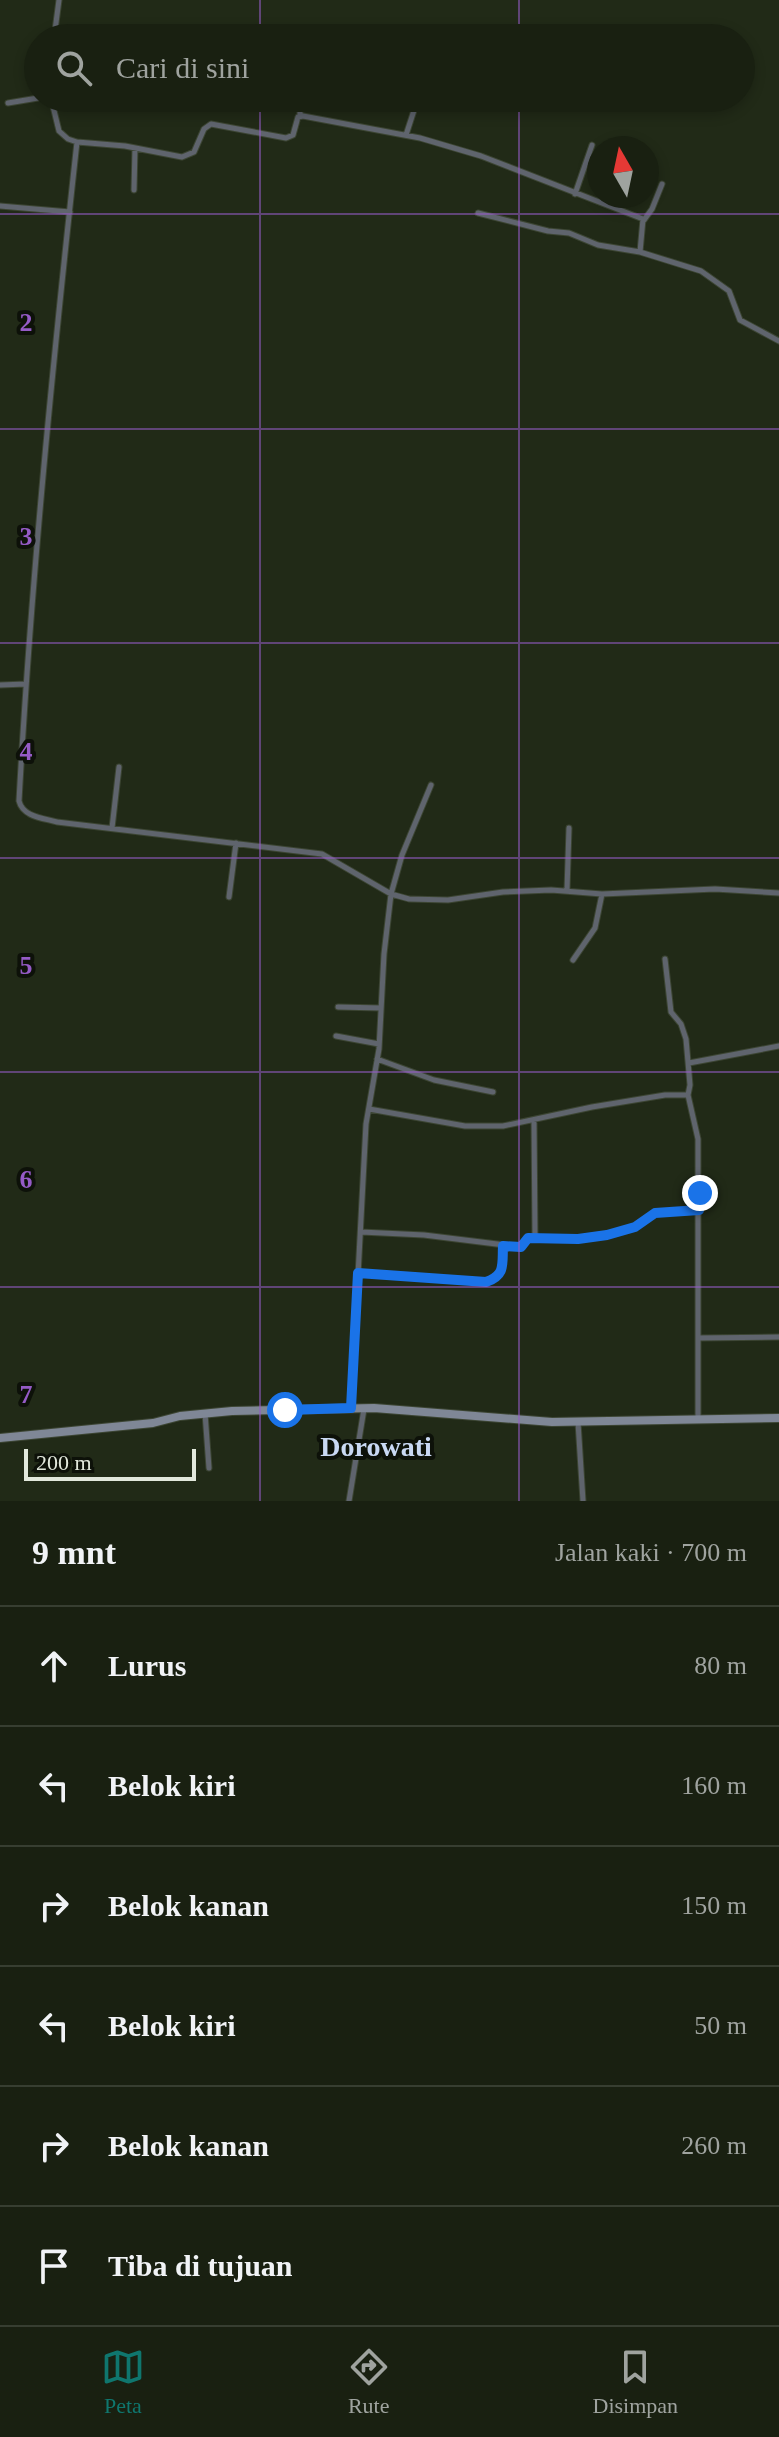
<!DOCTYPE html>
<html lang="id">
<meta charset="utf-8">
<style>
body{margin:0;font-family:"Times New Roman",serif;background:#22281a;color:#f1f3f6}
.compass{position:absolute;left:587px;top:136px;width:72px;height:72px;border-radius:50%;background:#192011;box-shadow:0 4px 12px #0003;rotate:351deg}
.scale{position:absolute;left:24px;bottom:20px;width:172px;box-sizing:border-box;padding-left:8px;border:4px solid #e2e8dc;border-top:0;font-size:22px;line-height:28px;white-space:nowrap;color:#e2e8dc;-webkit-text-stroke:6px #0d1109;paint-order:stroke}
.stop{position:absolute;width:24px;height:24px;margin:-18px;border:6px solid #1a73e8;border-radius:50%;background:#fff}
.stop.end{background:#1a73e8;border-color:#fff;box-shadow:0 2px 8px #0008}
.list{margin:0;padding:0;list-style:none}
h2{display:flex;justify-content:space-between;align-items:center;height:104px;margin:0;padding:0 32px;font-size:34px}
h2 small{font-size:26px;font-weight:400;color:#9fa39f}
.list li{display:grid;grid-template-columns:52px 1fr auto;gap:24px;align-items:center;box-sizing:border-box;height:120px;padding:0 32px;border-top:2px solid #373e31}
.list b{display:block;font-size:30px;white-space:nowrap}
.list em{font-size:26px;font-style:normal;color:#9fa39f}
.icon{flex:none;width:44px;height:44px;fill:none;stroke:currentColor;stroke-width:2;stroke-linecap:round;stroke-linejoin:round}
.map{position:relative;flex:none;width:779px;height:1501px;overflow:hidden}
.search{position:absolute;background:#192011;box-shadow:0 4px 12px #0003;left:24px;right:24px;top:24px;height:88px;display:flex;align-items:center;gap:20px;box-sizing:border-box;padding:0 28px;border-radius:44px;color:#9fa39f;font-size:30px}
.sheet{height:824px;background:#192011}
nav{display:flex;justify-content:space-around;align-items:center;box-sizing:border-box;height:112px;border-top:2px solid #373e31;background:#192011;font-size:22px;color:#9fa39f}
nav a{display:grid;justify-items:center;gap:4px}
nav .on{color:#0f766e}
.map>svg:first-child{display:block}
.lines{fill:none;stroke-linecap:round;stroke-linejoin:round}
.street-casing{stroke:#3c4533;stroke-width:7}
.secondary-casing{stroke:#3c4533;stroke-width:10}
.street{stroke:#5f646d;stroke-width:5}
.secondary{stroke:#7f8796;stroke-width:8}
.route{stroke:#1a73e8;stroke-width:10}
.grid{fill:none;stroke:#955bc6;stroke-width:2;stroke-opacity:0.55}
.labels{text-anchor:middle;dominant-baseline:central;stroke-width:8;stroke-linejoin:round;paint-order:stroke}
.quarter-label{font-size:28px;font-weight:bold;fill:#c9d8f3;stroke:#0d1109}
.grid-label{font-size:26px;text-anchor:middle;font-weight:bold;fill:#955bc6;stroke:#0d1109;stroke-width:8;stroke-linejoin:round;paint-order:stroke}
</style>
<div class="map">
<svg width="779" height="1501" viewBox="0 0 779 1501">
<rect width="100%" height="100%" fill="#212a17"/>
<g class="lines">
<g class="street-casing">
<path id="street" d="M368,33l43,5
M54,38l5,-38
M51,98l8,33 9,8 9,3 48,4 57,11 12,-5 10,-23 7,-5 75,14 7,-3 5,-18 5,-1 117,22 61,18 162,63 -3,33 61,19 28,20 11,29 39,21
M8,103l30,-5
M300,116v-18
M406,135l12,-37
M77,142c-24,219 -46,439 -58,659 4,16 24,17 38,21l265,32 69,40 18,5 39,1 55,-8 48,-2 51,4 113,-5 64,4
M134,190l1,-42
M575,194l17,-49
M0,206l70,6
M478,213l70,18 21,2 29,12 42,7
M644,220l8,-11 10,-25
M0,685l26,-1
M112,828l7,-61
M567,890l2,-62
M229,897l7,-54
M665,959l6,53 10,12 5,15 4,46 -2,10
M573,960l22,-32 7,-34
M338,1007l43,1
M336,1036l43,8
M377,1059l57,21 59,12
M689,1063l90,-17
M369,1109l96,17h38l89,-19 73,-12h23l10,44v280
M534,1120l1,117
M361,1232l63,3 97,12 7,-9 50,1 29,-4 28,-8 20,-14 44,-3
M358,1273l128,9c20,-7 16,-18 17,-36
M698,1338l81,-1
M351,1408l15,-284 13,-75 5,-95 7,-60 11,-39 29,-70
M205,1413l4,55
M578,1422l5,79
M349,1501l15,-92"/>
</g>
<g class="secondary-casing">
<path id="secondary" d="M0,1438l153,-15 27,-7 52,-5 142,-3 178,14 227,-4"/>
</g>
<use href="#street" class="street"/>
<use href="#secondary" class="secondary"/>
</g>
<g class="lines">
<path class="route" d="M285,1410l66,-2 7,-135 128,9c20,-7 16,-18 17,-36l18,1 7,-9 50,1 29,-4 28,-8 20,-14 44,-3 1,-17"/>
</g>
<path class="grid" d="M260,0v38M519,0v38M260,98v1403M519,98v1403M0,214h779M0,429h779M0,643h779M0,858h779M0,1072h779M0,1287h779"/>
<g class="labels">
<g class="quarter-label">
<text x="376" y="1446">Dorowati</text>
</g>
</g>
<g class="grid-label">
<text x="26" y="331">2</text>
<text x="26" y="545">3</text>
<text x="26" y="760">4</text>
<text x="26" y="974">5</text>
<text x="26" y="1188">6</text>
<text x="26" y="1403">7</text>
</g>
</svg>
<svg class="compass" viewBox="-18 -18 36 36"><path d="M0-13l5 13h-10z" fill="#e53935"/><path d="M0 13l5-13h-10z" fill="#9fa39f"/></svg>
<div class="scale">200 m</div>
<div class="stop" style="left:285px;top:1410px"></div>
<div class="stop end" style="left:700px;top:1193px"></div>
<div class="search"><svg class="icon" aria-label="search" viewBox="0 0 24 24"><circle cx="10" cy="10" r="6"/><path d="M15 15l6 6"/></svg>Cari di sini</div>
</div>
<section class="sheet">
<h2>9 mnt<small>Jalan kaki · 700 m</small></h2>
<ul class="list">
<li><svg class="icon" aria-label="ahead" viewBox="0 0 24 24"><path d="M12 20V5M6 11l6-6 6 6"/></svg><div><b>Lurus</b></div><em>80 m</em></li>
<li><svg class="icon" aria-label="left" viewBox="0 0 24 24"><path d="M17 20v-9H6M10 6l-5 5 5 5"/></svg><div><b>Belok kiri</b></div><em>160 m</em></li>
<li><svg class="icon" aria-label="right" viewBox="0 0 24 24"><path d="M7 20v-9h11M14 6l5 5-5 5"/></svg><div><b>Belok kanan</b></div><em>150 m</em></li>
<li><svg class="icon" aria-label="left" viewBox="0 0 24 24"><path d="M17 20v-9H6M10 6l-5 5 5 5"/></svg><div><b>Belok kiri</b></div><em>50 m</em></li>
<li><svg class="icon" aria-label="right" viewBox="0 0 24 24"><path d="M7 20v-9h11M14 6l5 5-5 5"/></svg><div><b>Belok kanan</b></div><em>260 m</em></li>
<li><svg class="icon" aria-label="arrive" viewBox="0 0 24 24"><path d="M6 21V4h12l-3 4 3 4H6"/></svg><div><b>Tiba di tujuan</b></div></li>
</ul>
</section>
<nav>
<a class="on"><svg class="icon" aria-label="map" viewBox="0 0 24 24"><path d="M3 6l6-2 6 2 6-2v14l-6 2-6-2-6 2zM9 4v14M15 6v14"/></svg>Peta</a>
<a><svg class="icon" aria-label="directions" viewBox="0 0 24 24"><path d="M12 3l9 9-9 9-9-9zM9 14v-3h6M13 9l2 2-2 2"/></svg>Rute</a>
<a><svg class="icon" aria-label="saved" viewBox="0 0 24 24"><path d="M7 4h10v16l-5-4-5 4z"/></svg>Disimpan</a>
</nav>
